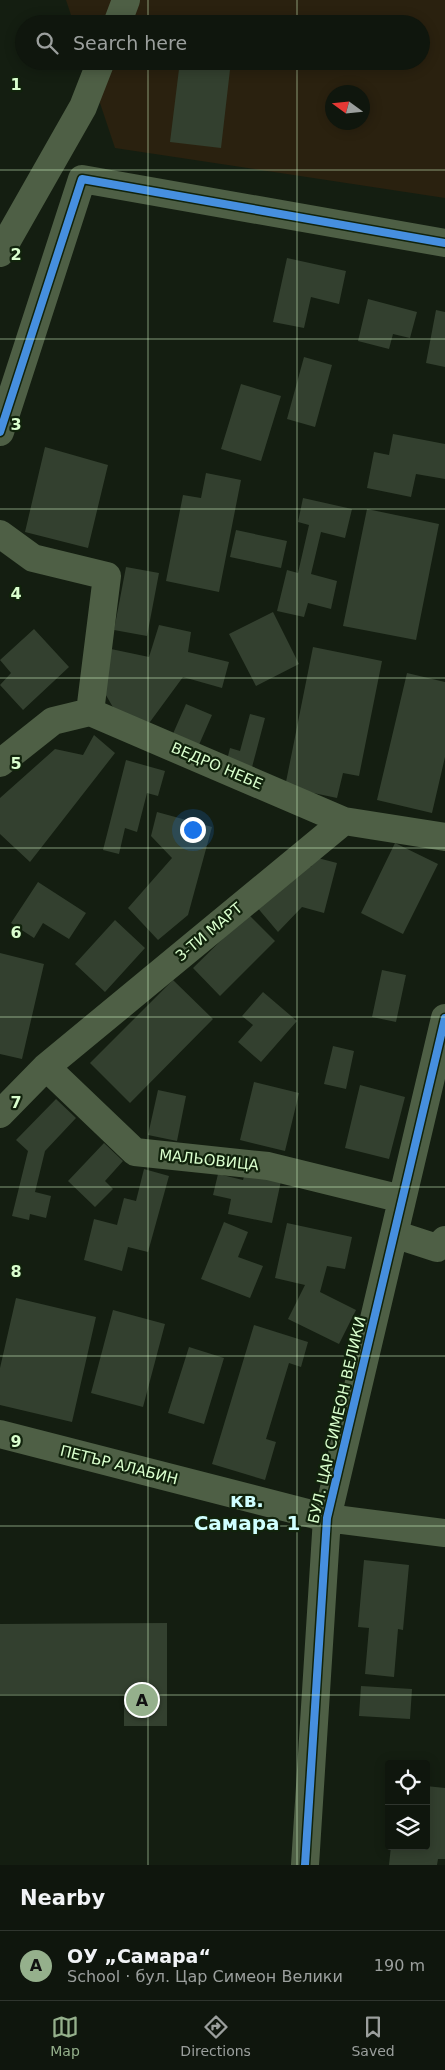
<!DOCTYPE html>
<meta charset="utf-8">
<style>
body{margin:0;font-family:"DejaVu Sans",sans-serif;background:#181f16;color:#f1f3f6}
.controls{position:absolute;right:15px;bottom:15px;display:grid;overflow:hidden;border-radius:5px;box-shadow:0 2px 12px #0003}
.controls button{width:45px;height:45px;display:grid;place-items:center;padding:0;border:0;border-bottom:1px solid #2f352e;background:#0f160d;color:#f1f3f6;font:25px sans-serif}
.compass{position:absolute;left:325px;top:85px;width:45px;height:45px;border-radius:50%;background:#0f160d;box-shadow:0 2px 12px #0003;rotate:285deg}
.you{position:absolute;left:192px;top:829px;width:18px;height:18px;margin:-12px;border:4px solid #fff;border-radius:50%;background:#1a73e8;box-shadow:0 0 0 8px #1a73e833}
.badge{display:grid;place-items:center;width:32px;height:32px;border-radius:50%;background:#95b08c;color:#111;font-size:16px;font-weight:700}
.pin{position:absolute;translate:-50% -50%;border:2px solid #fff;box-shadow:0 1px 5px #0006}
.list{margin:0;padding:0;list-style:none}
h2{display:flex;justify-content:space-between;align-items:center;height:65px;margin:0;padding:0 20px;font-size:21px}
h2 small{font-size:16px;font-weight:400;color:#9b9f9d}
.list li{display:grid;grid-template-columns:32px 1fr auto;gap:15px;align-items:center;box-sizing:border-box;height:70px;padding:0 20px;border-top:1px solid #2f352e}
.list b{display:block;font-size:19px;white-space:nowrap}
.list p{margin:0;font-size:16px;white-space:nowrap;color:#9b9f9d}
.list em{font-size:16px;font-style:normal;color:#9b9f9d}
.icon{flex:none;width:28px;height:28px;fill:none;stroke:currentColor;stroke-width:2;stroke-linecap:round;stroke-linejoin:round}
.map{position:relative;flex:none;width:445px;height:1865px;overflow:hidden}
.search{position:absolute;background:#0f160d;box-shadow:0 2px 12px #0003;left:15px;right:15px;top:15px;height:55px;display:flex;align-items:center;gap:12px;box-sizing:border-box;padding:0 18px;border-radius:28px;color:#9b9f9d;font-size:19px}
.sheet{height:135px;background:#0f160d}
nav{display:flex;justify-content:space-around;align-items:center;box-sizing:border-box;height:70px;border-top:1px solid #2f352e;background:#0f160d;font-size:14px;color:#9b9f9d}
nav a{display:grid;justify-items:center;gap:2px}
nav .on{color:#95b08c}
.map>svg:first-child{display:block}
.green{fill:#2a210f;fill-rule:evenodd}
.building{fill:#33402f}
.lines{fill:none;stroke-linecap:round;stroke-linejoin:round}
.minor{stroke:#4e5f45;stroke-width:28}
.cycleway-casing{stroke:#11230c;stroke-width:11}
.cycleway{stroke:#468fdf;stroke-width:8}
.grid{fill:none;stroke:#daffce;stroke-width:1;stroke-opacity:0.55}
.labels{text-anchor:middle;dominant-baseline:central;stroke-width:4.5;stroke-linejoin:round;paint-order:stroke}
.street-label{font-size:15px;fill:#daffce;stroke:#11230c}
.district-label{font-size:20px;font-weight:bold;fill:#d0ffff;stroke:#11230c}
.grid-label{font-size:16px;text-anchor:middle;font-weight:bold;fill:#daffce;stroke:#11230c;stroke-width:4.5;stroke-linejoin:round;paint-order:stroke}
</style>
<div class="map">
<svg width="445" height="1865" viewBox="0 0 445 1865">
<rect width="100%" height="100%" fill="#141e11"/>
<path class="green" d="M66,0h379v198l-330,-50 -29,-87h335v-37h-347zM332,92h30v30h-30z"/>
<path class="building" d="M180,61h51l-10,87 -51,-6z
M287,258l59,13 -7,33 -28,-7 -7,31 -31,-6z
M368,299l49,13 -7,26 -17,-4 -4,15 -31,-8z
M436,310l9,2v55l-19,-4z
M304,357l28,8 -17,62 -28,-8z
M241,384l40,12 -20,65 -40,-12z
M393,434l52,10v35l-29,-5 -5,23 -44,-9 7,-36 15,3z
M45,447l63,18 -20,83 -63,-16z
M206,473l35,7 -22,112 -53,-11 17,-86 18,3z
M303,498l49,11 -7,29 -24,-6 -10,42 26,7 -6,28 -23,-6 -4,14 -27,-6 10,-41 11,3 11,-48 -11,-3z
M367,509l72,15 -23,116 -73,-14z
M236,530l51,11 -6,27 -51,-11z
M126,567l33,6 -12,63 -33,-6z
M273,612l26,52 -43,22 -27,-52z
M159,625l32,7 -3,20 41,10 -7,26 -39,-11 -36,49 -29,-10 -15,-26 8,-41 38,8z
M34,629l35,38 -46,43 -23,-25 11,-12 -11,-13z
M313,647l69,14 -23,115 -16,-3 -6,25 -52,-11z
M407,673l38,9v75l-13,56 -55,-13z
M186,704l26,11 -14,32 -26,-11z
M250,714l15,4 -14,53 -25,-7 4,-16 10,3z
M94,735l21,18 -85,109 -30,-28v-36l55,-49 28,6z
M126,760l39,11 -7,25 -11,-3 -10,39 -12,-4 -6,26 -16,-4z
M157,812l55,15 -24,88 -30,25 -30,-32 44,-50 -21,-22z
M395,843l43,21 -35,70 -42,-21z
M314,857l23,6 -13,50 -22,-6 -24,25 -22,-26 43,-42 12,3z
M38,882l48,31 -17,26 -26,-16 -9,15 -23,-15z
M248,914l27,27 -55,55 -27,-28z
M115,920l30,28 -40,44 -30,-28z
M0,953l44,11 -22,95 -22,-5z
M382,970l24,5 -10,47 -24,-5z
M173,980l40,39 -83,84 -40,-40z
M263,992l34,29 -36,41 -23,-20 15,-17 -11,-9z
M333,1046l21,5 -8,38 -22,-5z
M254,1082l45,11 -14,58 -45,-11z
M360,1085l45,12 -16,62 -44,-11z
M158,1090l28,6 -9,45 -29,-6z
M56,1099l20,19 -31,33 -10,41 16,4 -5,22 -16,-4 -1,6 -17,-4 16,-65 -12,-11z
M104,1143l19,18 -18,20 8,8 -18,18 -27,-26z
M144,1169l25,7 -21,76 -20,-5 -6,24 -38,-11 10,-41 23,6 7,-27 12,3z
M245,1173l36,8 -9,42 -44,-9 3,-15 -18,-4 5,-21 25,6z
M224,1222l24,10 -10,25 25,9 -13,32 -49,-19z
M287,1223l65,14 -7,32 -18,-3 -7,26 36,18 -17,34 -51,-25 17,-34 -30,-7z
M16,1298l80,19 -24,105 -72,-17v-37z
M113,1310l52,14 -22,83 -52,-14z
M254,1325l54,17 -7,25 -12,-4 -23,76 10,3 -11,38 -53,-16z
M189,1347l35,11 -20,66 -36,-11z
M364,1560l45,5 -6,65 -5,-1 -4,48 -29,-3 4,-46 -11,-1z
M167,1623v103h-43v-32h-124v-70z
M361,1686l51,3 -2,30 -51,-3z
M426,1786l19,2v71h-7l-1,6h-48l2,-19h35z"/>
<g class="lines">
<path class="minor" d="M117,24l9,-24
M0,253l83,-146 18,-46
M0,432l82,-253 363,64
M0,534l33,24 74,18 -17,136
M90,712l254,109 101,16
M0,763l53,-42 37,-9
M46,1067l89,85 133,14 134,33
M0,1114l46,-47 298,-246
M394,1234l43,14 8,-8
M0,1434l327,84 118,15
M305,1865l22,-347 118,-500"/>
<g class="cycleway-casing">
<path id="cycleway" d="M0,432l82,-253 363,64
M305,1865l22,-347 118,-500"/>
</g>
<use href="#cycleway" class="cycleway"/>
</g>
<path class="grid" d="M148,0v24M297,0v24M148,61v1804M297,61v1804M0,170h445M0,339h445M0,509h445M0,678h445M0,848h445M0,1017h445M0,1187h445M0,1356h445M0,1526h445M0,1695h445"/>
<g class="labels">
<g class="street-label">
<text transform="translate(217 766) rotate(23)">ВЕДРО НЕБЕ</text>
<text transform="translate(209 932) rotate(-40)">3-ТИ МАРТ</text>
<text transform="translate(209 1160) rotate(6)">МАЛЬОВИЦА</text>
<text transform="translate(337 1420) rotate(-77)">БУЛ. ЦАР СИМЕОН ВЕЛИКИ</text>
<text transform="translate(119 1465) rotate(14)">ПЕТЪР АЛАБИН</text>
</g>
<g class="district-label">
<text x="247" y="1500">кв.<tspan x="247" dy="23">Самара 1</tspan></text>
</g>
</g>
<g class="grid-label">
<text x="16" y="90">1</text>
<text x="16" y="260">2</text>
<text x="16" y="430">3</text>
<text x="16" y="599">4</text>
<text x="16" y="769">5</text>
<text x="16" y="938">6</text>
<text x="16" y="1108">7</text>
<text x="16" y="1277">8</text>
<text x="16" y="1447">9</text>
</g>
</svg>
<div class="controls">
<button><svg class="icon" aria-label="locate" viewBox="0 0 24 24"><circle cx="12" cy="12" r="6"/><path d="M12 2v4M12 18v4M2 12h4M18 12h4"/></svg></button>
<button><svg class="icon" aria-label="layers" viewBox="0 0 24 24"><path d="M12 4l9 5-9 5-9-5zM3 14l9 5 9-5"/></svg></button>
</div>
<svg class="compass" viewBox="-18 -18 36 36"><path d="M0-13l5 13h-10z" fill="#e53935"/><path d="M0 13l5-13h-10z" fill="#9b9f9d"/></svg>
<div class="you"></div>
<div class="pin badge" style="left:142px;top:1700px">A</div>
<div class="search"><svg class="icon" aria-label="search" viewBox="0 0 24 24"><circle cx="10" cy="10" r="6"/><path d="M15 15l6 6"/></svg>Search here</div>
</div>
<section class="sheet">
<h2>Nearby<small></small></h2>
<ul class="list">
<li><span class="badge">A</span><div><b>ОУ „Самара“</b><p>School · бул. Цар Симеон Велики</p></div><em>190 m</em></li>
</ul>
</section>
<nav>
<a class="on"><svg class="icon" aria-label="map" viewBox="0 0 24 24"><path d="M3 6l6-2 6 2 6-2v14l-6 2-6-2-6 2zM9 4v14M15 6v14"/></svg>Map</a>
<a><svg class="icon" aria-label="directions" viewBox="0 0 24 24"><path d="M12 3l9 9-9 9-9-9zM9 14v-3h6M13 9l2 2-2 2"/></svg>Directions</a>
<a><svg class="icon" aria-label="saved" viewBox="0 0 24 24"><path d="M7 4h10v16l-5-4-5 4z"/></svg>Saved</a>
</nav>
